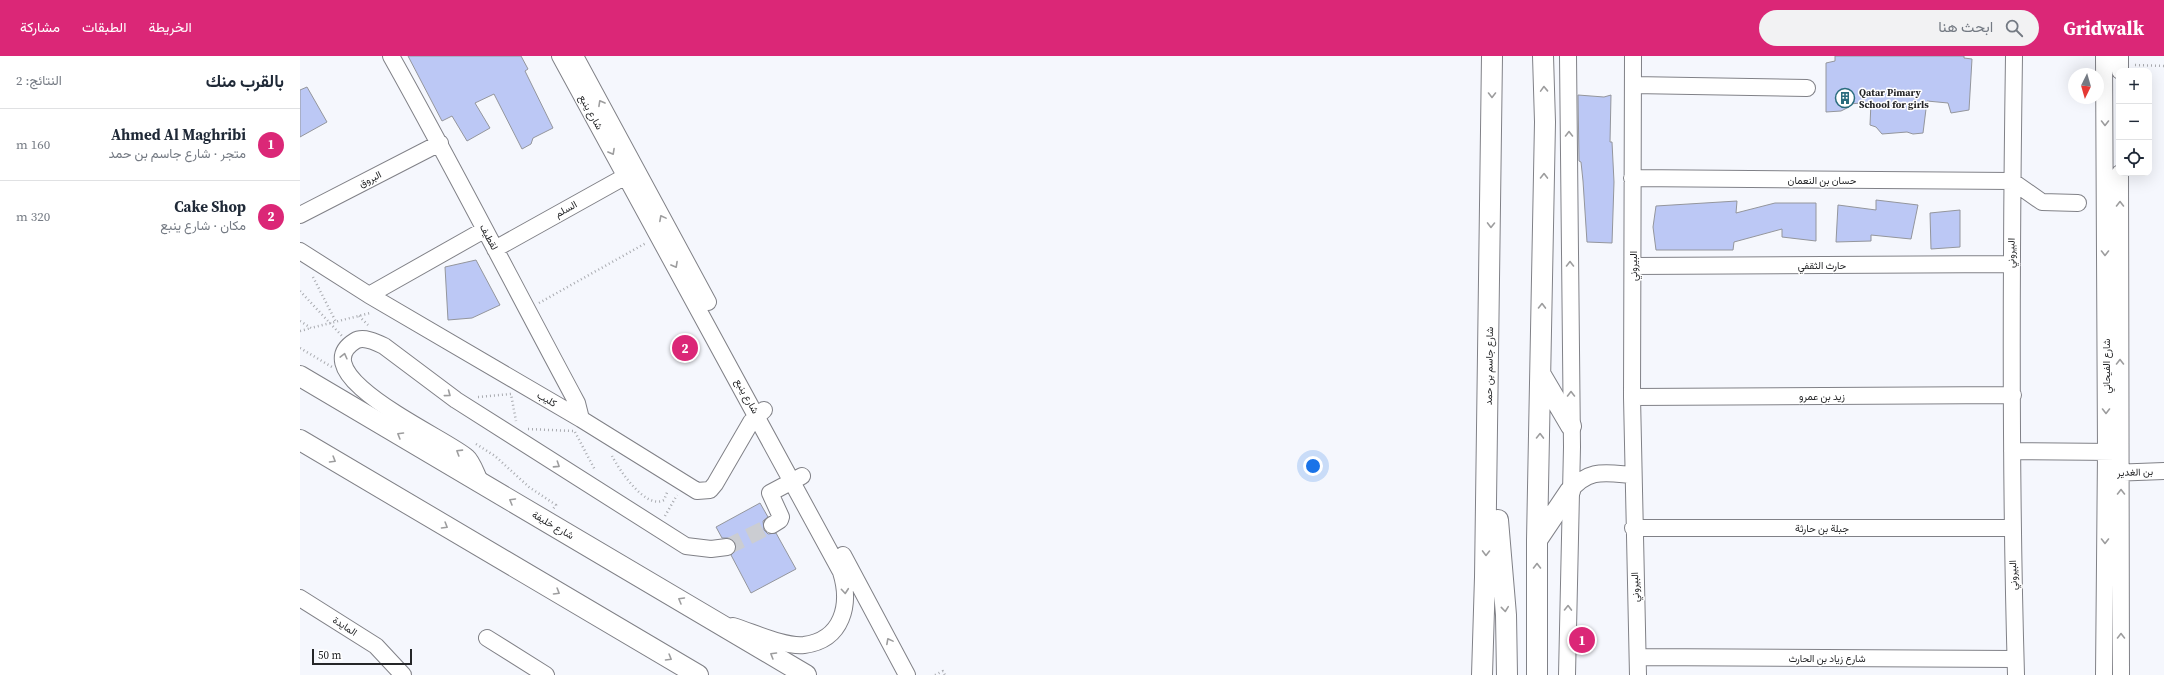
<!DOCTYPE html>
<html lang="ar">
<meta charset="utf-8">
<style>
body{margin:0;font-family:"Source Serif 4",Vazirmatn,serif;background:#f2f2f3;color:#1f2937;direction:rtl}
.controls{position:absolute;right:12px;top:12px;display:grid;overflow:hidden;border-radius:8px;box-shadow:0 4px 16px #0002}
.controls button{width:36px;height:36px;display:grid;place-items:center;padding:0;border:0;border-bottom:1px solid #e0e1e3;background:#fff;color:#1f2937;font:20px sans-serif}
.compass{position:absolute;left:1768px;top:12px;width:36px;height:36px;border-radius:50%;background:#fff;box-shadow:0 4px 16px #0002;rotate:185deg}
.scale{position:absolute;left:12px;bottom:10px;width:100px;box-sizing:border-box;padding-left:4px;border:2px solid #252628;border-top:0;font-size:11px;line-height:14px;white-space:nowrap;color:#252628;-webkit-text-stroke:3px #fff;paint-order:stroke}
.you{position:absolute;left:1013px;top:410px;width:14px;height:14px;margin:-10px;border:3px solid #fff;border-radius:50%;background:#1a73e8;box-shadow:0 0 0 6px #1a73e833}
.badge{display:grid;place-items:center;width:26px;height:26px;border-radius:50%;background:#db2777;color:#fff;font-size:13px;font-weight:700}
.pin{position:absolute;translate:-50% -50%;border:2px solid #fff;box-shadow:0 1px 4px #0006}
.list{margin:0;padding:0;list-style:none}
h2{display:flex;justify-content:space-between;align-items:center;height:52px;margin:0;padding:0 16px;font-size:17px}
h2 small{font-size:13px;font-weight:400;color:#747a83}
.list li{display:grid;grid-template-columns:26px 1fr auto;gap:12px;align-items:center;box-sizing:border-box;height:72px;padding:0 16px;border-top:1px solid #e0e1e3}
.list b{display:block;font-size:15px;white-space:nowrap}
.list p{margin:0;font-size:13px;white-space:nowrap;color:#747a83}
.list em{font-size:13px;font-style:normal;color:#747a83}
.icon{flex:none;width:22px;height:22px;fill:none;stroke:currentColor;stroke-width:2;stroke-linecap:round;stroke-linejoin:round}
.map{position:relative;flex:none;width:1864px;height:619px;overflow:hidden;direction:ltr}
header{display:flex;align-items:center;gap:24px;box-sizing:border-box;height:56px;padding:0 20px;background:#db2777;color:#fff}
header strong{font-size:19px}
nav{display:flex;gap:22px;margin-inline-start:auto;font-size:14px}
.search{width:280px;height:36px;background:#f2f2f3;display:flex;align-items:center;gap:10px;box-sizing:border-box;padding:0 14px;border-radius:22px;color:#747a83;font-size:15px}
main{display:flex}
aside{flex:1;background:#fff}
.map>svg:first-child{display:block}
.building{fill:#bcc8f5;stroke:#94969c}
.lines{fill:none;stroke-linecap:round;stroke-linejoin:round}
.minor-tunnel{stroke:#cbcdd2;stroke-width:16;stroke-dasharray:16 8;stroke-linecap:butt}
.minor-casing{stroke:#808187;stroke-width:18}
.major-casing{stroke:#808187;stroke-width:22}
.path{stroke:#a9abb0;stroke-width:2.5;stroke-dasharray:1 3;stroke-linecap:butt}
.minor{stroke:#fff;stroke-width:16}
.major{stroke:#fff;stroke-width:20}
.oneway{stroke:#9d9d9e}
.labels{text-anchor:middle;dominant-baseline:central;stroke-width:3;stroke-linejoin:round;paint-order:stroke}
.poi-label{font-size:10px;font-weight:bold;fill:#252628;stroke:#fff;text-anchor:start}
.street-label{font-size:10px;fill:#252628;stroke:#fff}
</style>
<header>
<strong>Gridwalk</strong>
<div class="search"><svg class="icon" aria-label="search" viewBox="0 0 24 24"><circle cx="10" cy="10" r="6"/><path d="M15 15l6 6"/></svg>ابحث هنا</div>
<nav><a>الخريطة</a><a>الطبقات</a><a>مشاركة</a></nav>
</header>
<main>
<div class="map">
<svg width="1864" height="619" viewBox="0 0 1864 619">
<rect width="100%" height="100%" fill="#f5f7fd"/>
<path class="building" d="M108,0h113l7,13 -3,2 28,57 -20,10 -2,6 -9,5 -28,-55 -19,9 15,25 -23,13 -15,-25 -10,5z
M1535,0h129v2l8,1 -3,51 -18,3 -3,-10 -21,-2 -4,32 -10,1 -6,-2 -25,2 -6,-7 -6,-2 1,-23 -21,2 -1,3 -8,4 -15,1v-49l9,-2z
M7,31l20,35 -27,15v-47z
M1278,39l26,2 7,-2 -1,47h2l2,40 -2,61 -25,-1 -4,-61 -2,-19 -2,-1z
M1576,144l42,5 -7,34 -40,-4v6l-35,1 2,-37 38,5z
M1437,145l-1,12 39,-10h41v38l-34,-4v-8l-48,13 -1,8h-77l-3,-23 3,-21z
M1660,154v37l-29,2 -1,-36z
M176,204l24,45 -28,13 -24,2 -3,-53z
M387,284l6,11 -10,4 -7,-9z
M460,447l8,14 -5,4 1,9 4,4 8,-1 20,36 -45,24 -20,-38 5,-5 -1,-8 -5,-4h-8l-6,-11z"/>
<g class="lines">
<path class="minor-tunnel" d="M427,491l45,-22"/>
<g class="minor-casing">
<path id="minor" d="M91,0c64,114 124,232 186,347l4,16
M260,0l281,516c10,32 2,68 -37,73 -20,2 -51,-13 -71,-19
M275,0l133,246
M1333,0l-1,341 6,278
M1714,0c-3,206 -4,413 2,619
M1820,0v15
M1333,29l174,3
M1820,117l1,502
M1332,122l380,3 30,21 36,1
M0,159l140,-72
M195,193l140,-78
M0,195l69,44 212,124 116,72 13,-1 5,-6 36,-62 13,-12
M1333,210l378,-2
M69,239l115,-65
M1332,341l381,-2
M1712,395l104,1
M1811,417l53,-2
M181,427c-4,-7 -8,-21 -14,-26 -19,-18 -167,-82 -112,-116 8,-5 21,1 29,5l72,54 230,146 25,3 16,-2
M1270,435c19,-23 35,-18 63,-16
M472,469l8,-5 1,-3 -11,-24 32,-17
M1333,472h378
M543,499l64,120
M0,542l76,48 27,29
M187,582l59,37
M1338,601l377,2
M1267,619l5,-228 -4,-391
M1804,619l2,-223 -2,-396"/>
</g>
<g class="major-casing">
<path id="major" d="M1241,319l30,51
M0,320l506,299
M0,384l398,235
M1198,464l8,95 1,60
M1237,484l33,-49
M1182,619l3,-98 7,-521
M1237,619v-135l8,-418 -2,-66"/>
</g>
<path class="path" d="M1835,9l29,1
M13,221l23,45
M0,235l42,45
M239,247l107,-60
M59,260l9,9
M0,265l11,7 59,-15
M0,275l11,-3
M0,292l32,19
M178,341l33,-3 5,27
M228,373l45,2
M275,376l20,38
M176,388l19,12 34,31 27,18 -3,4
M312,400c8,15 34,54 52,44l4,-10
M365,460l12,-21
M635,619l8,-4 2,4"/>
<use href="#minor" class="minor"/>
<use href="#major" class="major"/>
</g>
<defs><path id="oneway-chevron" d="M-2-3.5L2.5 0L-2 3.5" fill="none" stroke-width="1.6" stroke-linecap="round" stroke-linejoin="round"/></defs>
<g class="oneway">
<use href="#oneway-chevron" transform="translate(1244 33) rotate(-92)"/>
<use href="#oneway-chevron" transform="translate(1192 39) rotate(90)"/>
<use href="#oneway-chevron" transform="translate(301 47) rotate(-119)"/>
<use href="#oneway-chevron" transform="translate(1805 67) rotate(90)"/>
<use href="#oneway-chevron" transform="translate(1269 78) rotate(-90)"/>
<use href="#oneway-chevron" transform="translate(312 96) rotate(61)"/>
<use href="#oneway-chevron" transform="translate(1244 120) rotate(-89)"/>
<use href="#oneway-chevron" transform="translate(1820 148) rotate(-90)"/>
<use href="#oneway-chevron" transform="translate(362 162) rotate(-118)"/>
<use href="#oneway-chevron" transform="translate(1191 169) rotate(91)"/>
<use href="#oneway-chevron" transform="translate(1805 197) rotate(90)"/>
<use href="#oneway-chevron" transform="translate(1270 208) rotate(-90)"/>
<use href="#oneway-chevron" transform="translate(375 209) rotate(61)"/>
<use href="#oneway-chevron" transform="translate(1242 250) rotate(-89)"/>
<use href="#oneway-chevron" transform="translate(44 300) rotate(-76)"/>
<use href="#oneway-chevron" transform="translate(1820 306) rotate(-90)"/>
<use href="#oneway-chevron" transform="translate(148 338) rotate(37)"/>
<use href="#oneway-chevron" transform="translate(1271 338) rotate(-90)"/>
<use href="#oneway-chevron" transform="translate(1806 355) rotate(90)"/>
<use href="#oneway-chevron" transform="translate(100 379) rotate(-149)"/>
<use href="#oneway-chevron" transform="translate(1240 380) rotate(-89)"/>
<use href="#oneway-chevron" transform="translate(159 396) rotate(-148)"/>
<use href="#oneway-chevron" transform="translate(33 404) rotate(31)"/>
<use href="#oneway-chevron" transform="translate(257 409) rotate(33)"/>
<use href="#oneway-chevron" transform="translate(1821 436) rotate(-90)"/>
<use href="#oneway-chevron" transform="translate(212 445) rotate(-150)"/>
<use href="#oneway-chevron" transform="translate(145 470) rotate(31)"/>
<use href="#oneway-chevron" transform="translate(1805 485) rotate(90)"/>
<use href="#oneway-chevron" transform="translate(1186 497) rotate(91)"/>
<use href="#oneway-chevron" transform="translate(1237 510) rotate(-90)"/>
<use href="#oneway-chevron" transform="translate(545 535) rotate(85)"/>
<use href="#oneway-chevron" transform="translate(257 536) rotate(31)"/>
<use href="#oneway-chevron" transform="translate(381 544) rotate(-150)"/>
<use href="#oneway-chevron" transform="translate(1268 552) rotate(-89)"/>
<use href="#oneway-chevron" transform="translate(1205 553) rotate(84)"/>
<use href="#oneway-chevron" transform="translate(1821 580) rotate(-90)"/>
<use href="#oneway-chevron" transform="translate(589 585) rotate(-118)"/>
<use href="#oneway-chevron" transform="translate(473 599) rotate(-149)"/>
<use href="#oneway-chevron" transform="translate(369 602) rotate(31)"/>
</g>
<defs>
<g id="building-ring" transform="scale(1)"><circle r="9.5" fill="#fff" stroke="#2a6c7e" stroke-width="1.5"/><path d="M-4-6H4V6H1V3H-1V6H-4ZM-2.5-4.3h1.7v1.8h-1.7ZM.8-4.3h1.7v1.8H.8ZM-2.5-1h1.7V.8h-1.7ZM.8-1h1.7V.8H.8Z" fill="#2a6c7e"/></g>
</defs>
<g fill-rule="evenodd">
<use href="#building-ring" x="1545" y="42"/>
</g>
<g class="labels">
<g class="poi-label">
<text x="1559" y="36">Qatar Pimary<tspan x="1559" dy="12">School for girls</tspan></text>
</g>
<g class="street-label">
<text transform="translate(291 56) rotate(61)">شارع ينبع</text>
<text transform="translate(70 123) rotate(-27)">البروق</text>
<text x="1522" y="124">حسان بن النعمان</text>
<text transform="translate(266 153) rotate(-29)">السلم</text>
<text transform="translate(189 181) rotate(62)">لقطيف</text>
<text transform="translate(1711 197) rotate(-89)">البيروني</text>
<text x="1522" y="209">حارث الثقفي</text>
<text transform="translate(1333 210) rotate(-90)">البيروني</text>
<text transform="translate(1189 310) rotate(-89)">شارع جاسم بن حمد</text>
<text transform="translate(1806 310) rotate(-90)">شارع الفيحاني</text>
<text transform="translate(447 340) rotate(61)">شارع ينبع</text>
<text x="1522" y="340">زيد بن عمرو</text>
<text transform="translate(247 343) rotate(30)">كليب</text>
<text transform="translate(1835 416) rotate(-2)">بن الغدير</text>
<text transform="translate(253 469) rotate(30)">شارع خليفة</text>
<text x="1522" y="472">جبلة بن حارثة</text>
<text transform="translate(1713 519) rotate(-92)">البيروني</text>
<text transform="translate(1335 531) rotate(-92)">البيروني</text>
<text transform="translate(45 570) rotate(33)">المايدة</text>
<text x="1527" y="602">شارع زياد بن الحارث</text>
</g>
</g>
</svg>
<div class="controls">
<button>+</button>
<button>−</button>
<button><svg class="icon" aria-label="locate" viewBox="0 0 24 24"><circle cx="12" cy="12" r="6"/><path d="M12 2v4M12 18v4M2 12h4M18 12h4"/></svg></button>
</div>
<svg class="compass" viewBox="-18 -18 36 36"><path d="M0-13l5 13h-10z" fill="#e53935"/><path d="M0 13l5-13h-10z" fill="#747a83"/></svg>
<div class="scale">50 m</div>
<div class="you"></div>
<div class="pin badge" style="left:1282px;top:584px">1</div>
<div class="pin badge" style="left:385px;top:292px">2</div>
</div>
<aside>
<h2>بالقرب منك<small>النتائج: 2</small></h2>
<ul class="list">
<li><span class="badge">1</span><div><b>Ahmed Al Maghribi</b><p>متجر · شارع جاسم بن حمد</p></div><em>160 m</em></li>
<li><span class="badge">2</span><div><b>Cake Shop</b><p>مكان · شارع ينبع</p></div><em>320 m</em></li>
</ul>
</aside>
</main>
